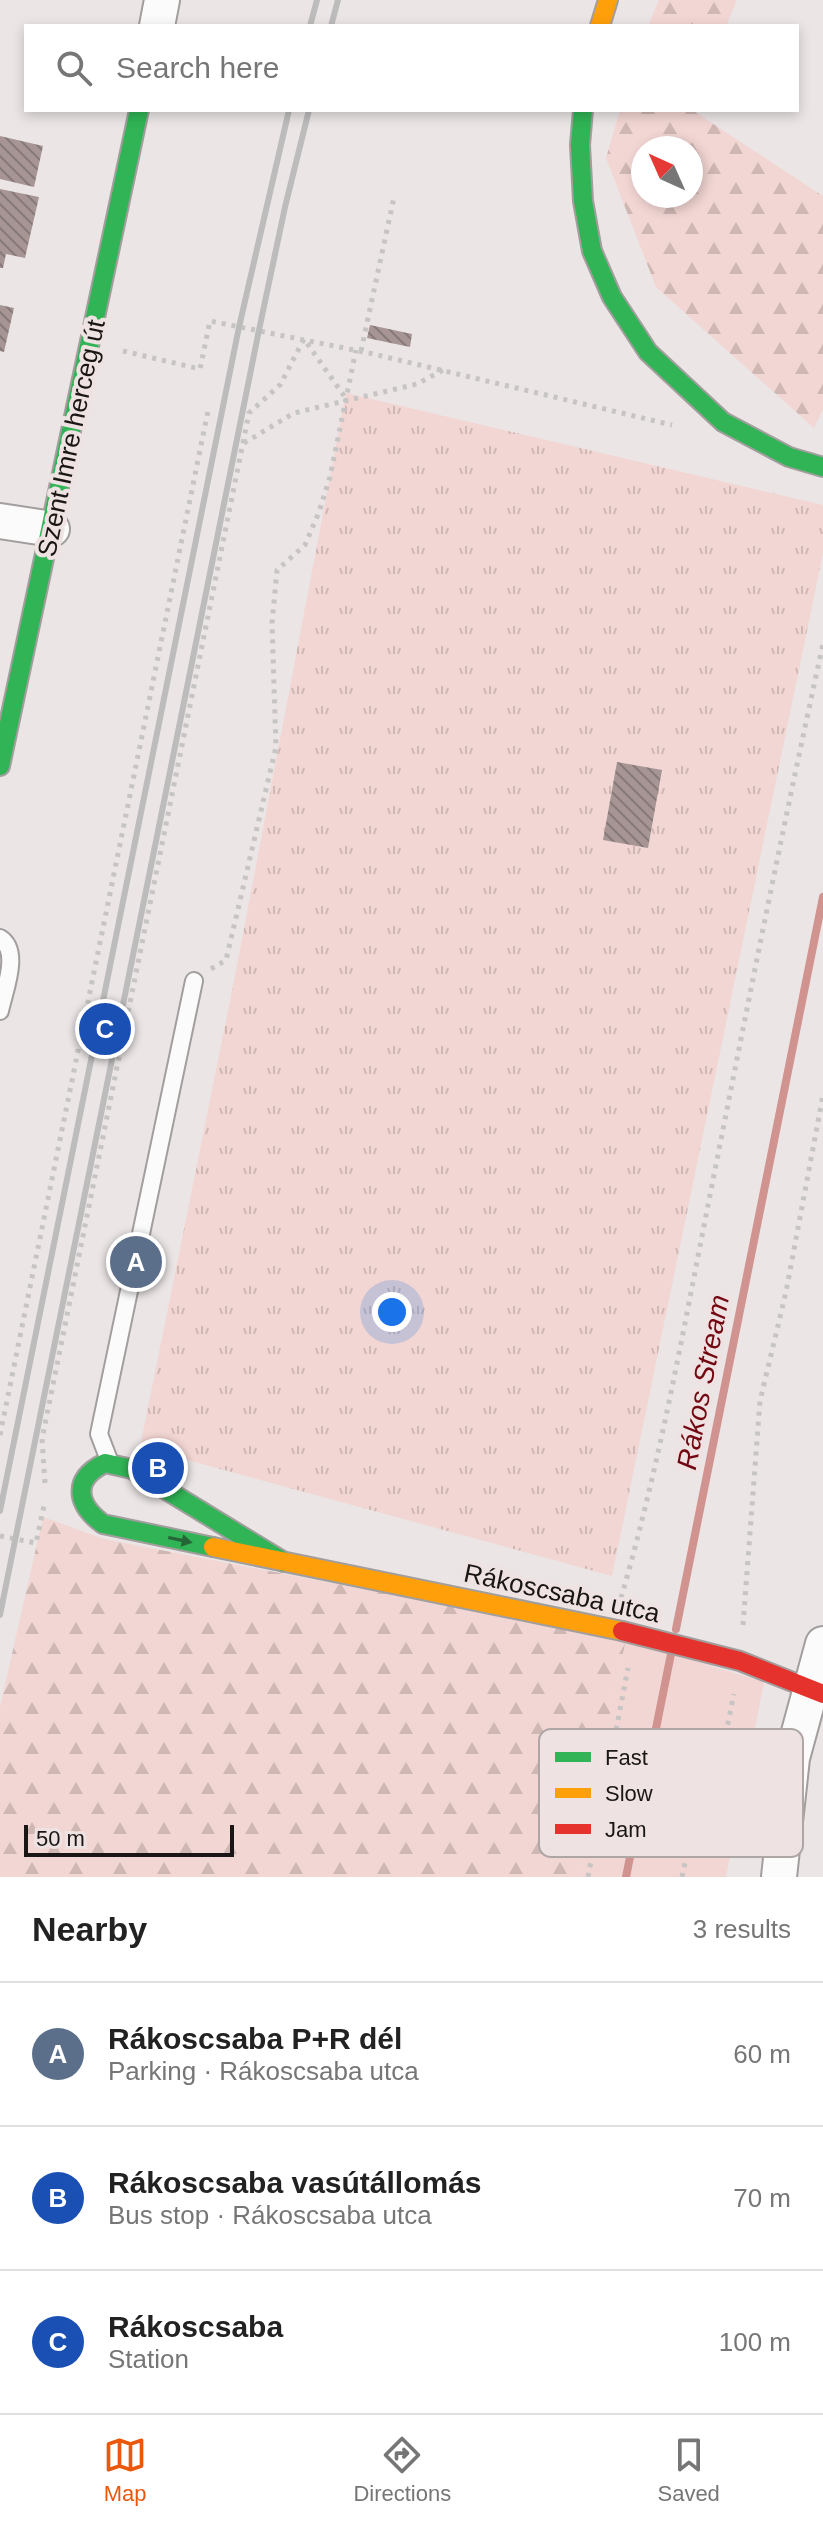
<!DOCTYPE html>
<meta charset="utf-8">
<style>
body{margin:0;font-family:Arial,sans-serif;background:#f6f6f6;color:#222}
.compass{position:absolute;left:631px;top:136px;width:72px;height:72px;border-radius:50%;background:#fff;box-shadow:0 4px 12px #0003;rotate:315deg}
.scale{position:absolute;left:24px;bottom:20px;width:210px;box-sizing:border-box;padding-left:8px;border:4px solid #1a1616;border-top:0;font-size:22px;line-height:28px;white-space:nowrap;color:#1a1616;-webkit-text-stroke:6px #eee3e2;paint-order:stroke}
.you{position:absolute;left:392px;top:1312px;width:28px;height:28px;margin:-20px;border:6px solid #fff;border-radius:50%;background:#1a73e8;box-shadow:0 0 0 12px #1a73e833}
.badge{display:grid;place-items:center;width:52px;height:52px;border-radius:50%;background:#ea580c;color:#fff;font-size:26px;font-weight:700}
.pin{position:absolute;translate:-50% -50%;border:4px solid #fff;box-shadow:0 2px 8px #0006}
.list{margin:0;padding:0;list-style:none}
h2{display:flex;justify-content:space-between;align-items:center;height:104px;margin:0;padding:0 32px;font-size:34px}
h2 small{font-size:26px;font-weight:400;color:#767676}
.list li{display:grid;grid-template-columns:52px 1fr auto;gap:24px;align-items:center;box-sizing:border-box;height:144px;padding:0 32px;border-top:2px solid #e0e0e0}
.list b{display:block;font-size:30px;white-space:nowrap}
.list p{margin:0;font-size:26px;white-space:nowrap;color:#767676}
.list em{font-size:26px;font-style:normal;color:#767676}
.icon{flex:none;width:44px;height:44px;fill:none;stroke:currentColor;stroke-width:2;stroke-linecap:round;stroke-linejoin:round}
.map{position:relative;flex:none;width:823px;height:1877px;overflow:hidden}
.search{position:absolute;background:#fff;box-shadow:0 4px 12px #0003;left:24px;right:24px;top:24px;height:88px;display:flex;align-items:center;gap:20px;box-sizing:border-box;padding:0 28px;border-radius:0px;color:#767676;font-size:30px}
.sheet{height:536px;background:#fff}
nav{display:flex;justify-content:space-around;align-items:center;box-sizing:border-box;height:112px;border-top:2px solid #e0e0e0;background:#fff;font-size:22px;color:#767676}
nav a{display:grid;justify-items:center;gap:4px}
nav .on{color:#ea580c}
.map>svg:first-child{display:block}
.grass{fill:url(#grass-tufts)}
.forest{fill:url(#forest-firs);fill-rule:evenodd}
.green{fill:#f2d6d3}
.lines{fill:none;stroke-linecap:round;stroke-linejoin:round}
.stream{stroke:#d0938f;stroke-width:8}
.building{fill:url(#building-back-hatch)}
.lane-casing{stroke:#a29e9d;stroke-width:20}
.street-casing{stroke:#a29e9d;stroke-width:38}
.fast-casing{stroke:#a29e9d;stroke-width:22}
.slow-casing{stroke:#a29e9d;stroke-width:22}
.jam-casing{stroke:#a29e9d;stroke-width:22}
.path{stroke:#c7c4c4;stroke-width:5;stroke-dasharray:4 6;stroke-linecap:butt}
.lane{stroke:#fcfbfb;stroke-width:16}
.street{stroke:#fcfbfb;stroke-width:34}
.fast{stroke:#30b455;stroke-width:18}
.slow{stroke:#ff9f0a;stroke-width:18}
.jam{stroke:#e5322d;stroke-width:18}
.rail{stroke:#bdbcbc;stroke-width:6}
.oneway{fill:#256536}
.labels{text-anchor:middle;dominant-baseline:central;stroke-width:8;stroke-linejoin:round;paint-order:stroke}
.street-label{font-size:26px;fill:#1a1616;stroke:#eee3e2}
.water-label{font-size:28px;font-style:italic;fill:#720711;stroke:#eee3e2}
.key{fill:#eee3e2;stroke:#aea6a5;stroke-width:2}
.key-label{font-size:22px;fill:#1a1616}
</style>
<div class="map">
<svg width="823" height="1877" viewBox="0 0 823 1877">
<defs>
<pattern id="grass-tufts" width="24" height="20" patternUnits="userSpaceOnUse" patternTransform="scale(2)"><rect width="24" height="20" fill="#f2d6d3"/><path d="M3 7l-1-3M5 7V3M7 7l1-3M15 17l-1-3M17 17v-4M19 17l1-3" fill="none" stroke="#cfb7b4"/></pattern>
<pattern id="forest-firs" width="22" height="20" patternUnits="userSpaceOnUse" patternTransform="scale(2)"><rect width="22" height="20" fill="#f2d6d3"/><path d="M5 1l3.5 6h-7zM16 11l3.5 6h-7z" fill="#cfb7b4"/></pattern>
<pattern id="building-back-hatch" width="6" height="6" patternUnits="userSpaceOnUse" patternTransform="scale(2)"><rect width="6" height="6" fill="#a69594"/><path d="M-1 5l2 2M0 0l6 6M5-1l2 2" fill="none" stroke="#867978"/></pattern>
</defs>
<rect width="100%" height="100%" fill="#ebe5e5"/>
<path class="grass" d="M346,393l477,112v48l-211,1023 -472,-129 94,-466z"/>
<path class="forest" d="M659,0h78l-11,26h-78z
M620,110h72l131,86v213l-9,19 -158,-141 -50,-129zM691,148v48h-48v-48z
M43,1517l61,22 522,101 -50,237h-576v-170z"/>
<path class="green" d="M626,1640l138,42 -38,195h-150z"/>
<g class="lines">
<path class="stream" d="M676,1629l147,-732
M626,1877l45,-223"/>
</g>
<path class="building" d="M0,136l43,10 -9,41 -34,-8z
M0,189l39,8 -14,61 -19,-4 -3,14h-3z
M0,305l14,3 -10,44 -4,-1z
M370,325l42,9 -2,13 -43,-9z
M617,762l45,8 -14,78 -45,-8z"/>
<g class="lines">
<g class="lane-casing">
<path id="lane" d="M0,938c21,13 4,53 0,73
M109,1460l-10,-26 95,-453"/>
</g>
<g class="street-casing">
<path id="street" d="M157,26l5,-26
M0,521l52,8
M779,1877l13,-119 31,-114"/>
</g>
<g class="fast-casing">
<path id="fast" d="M583,110l-3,35 3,56 9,50 20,46 36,55 75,70 66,35 34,10
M0,766l139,-656
M213,1547l-110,-23c-27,-20 -31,-45 2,-61l27,6 152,93"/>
</g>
<g class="slow-casing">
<path id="slow" d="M600,26l8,-26
M213,1547l409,84"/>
</g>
<g class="jam-casing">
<path id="jam" d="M622,1631l118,30 83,33"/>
</g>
<path class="path" d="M123,351l77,18 10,-48 159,32 303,72
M361,351l33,-154
M244,443l50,-30 123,-29 26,-14
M211,969l15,-9 50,-213 -4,-124 5,-53 28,-25 14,-33 11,-35 26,-127
M0,1435l209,-1029
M45,1483l-3,-44 207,-1026 31,-28 24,-46 43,61
M0,1536l36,7 9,-42
M621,1598c39,-134 63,-272 90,-408 36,-182 72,-364 112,-546
M743,1625l17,-224 26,-109 37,-197
M588,1877l40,-209
M682,1877l21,-99 25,-55 6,-29"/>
<use href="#lane" class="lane"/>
<use href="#street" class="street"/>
<use href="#fast" class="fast"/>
<use href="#slow" class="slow"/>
<use href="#jam" class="jam"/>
<path class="rail" d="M310,26l7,-26
M331,26l7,-26
M0,1511l239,-1184 50,-217
M0,1615l259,-1285 26,-123 24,-97"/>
</g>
<defs><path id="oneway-solid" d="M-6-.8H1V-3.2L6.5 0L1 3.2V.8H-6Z" transform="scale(2)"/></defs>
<use class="oneway" href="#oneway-solid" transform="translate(180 1540) rotate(12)"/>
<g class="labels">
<g class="street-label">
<text transform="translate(71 438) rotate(-78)">Szent Imre herceg út</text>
<text transform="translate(562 1593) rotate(12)">Rákoscsaba utca</text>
</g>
<g class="water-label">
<text transform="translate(703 1382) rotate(-79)">Rákos Stream</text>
</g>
</g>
<rect x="539" y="1729" width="264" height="128" rx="12" class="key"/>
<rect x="555" y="1752" width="36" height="10" fill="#30b455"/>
<rect x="555" y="1788" width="36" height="10" fill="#ff9f0a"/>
<rect x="555" y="1824" width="36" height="10" fill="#e5322d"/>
<g class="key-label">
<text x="605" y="1765">Fast</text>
<text x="605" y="1801">Slow</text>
<text x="605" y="1837">Jam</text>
</g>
</svg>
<svg class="compass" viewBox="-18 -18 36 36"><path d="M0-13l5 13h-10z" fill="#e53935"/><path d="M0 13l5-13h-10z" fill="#767676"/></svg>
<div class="scale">50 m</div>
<div class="you"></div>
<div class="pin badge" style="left:136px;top:1262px;background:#5c6f8a">A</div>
<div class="pin badge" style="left:158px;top:1468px;background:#1a4fb4">B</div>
<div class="pin badge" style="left:105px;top:1029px;background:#1a4fb4">C</div>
<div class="search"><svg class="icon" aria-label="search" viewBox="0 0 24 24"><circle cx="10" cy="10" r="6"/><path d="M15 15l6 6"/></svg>Search here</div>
</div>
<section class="sheet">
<h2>Nearby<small>3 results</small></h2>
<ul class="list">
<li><span class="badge" style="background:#5c6f8a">A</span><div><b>Rákoscsaba P+R dél</b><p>Parking · Rákoscsaba utca</p></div><em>60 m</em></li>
<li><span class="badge" style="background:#1a4fb4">B</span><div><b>Rákoscsaba vasútállomás</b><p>Bus stop · Rákoscsaba utca</p></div><em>70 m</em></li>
<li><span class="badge" style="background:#1a4fb4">C</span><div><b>Rákoscsaba</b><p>Station</p></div><em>100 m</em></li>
</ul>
</section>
<nav>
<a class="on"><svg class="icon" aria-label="map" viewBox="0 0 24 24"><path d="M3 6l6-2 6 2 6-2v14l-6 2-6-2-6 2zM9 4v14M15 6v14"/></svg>Map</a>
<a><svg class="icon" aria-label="directions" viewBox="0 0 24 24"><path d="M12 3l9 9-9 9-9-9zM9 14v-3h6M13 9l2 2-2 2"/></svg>Directions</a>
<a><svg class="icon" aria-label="saved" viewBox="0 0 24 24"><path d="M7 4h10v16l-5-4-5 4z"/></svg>Saved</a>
</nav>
